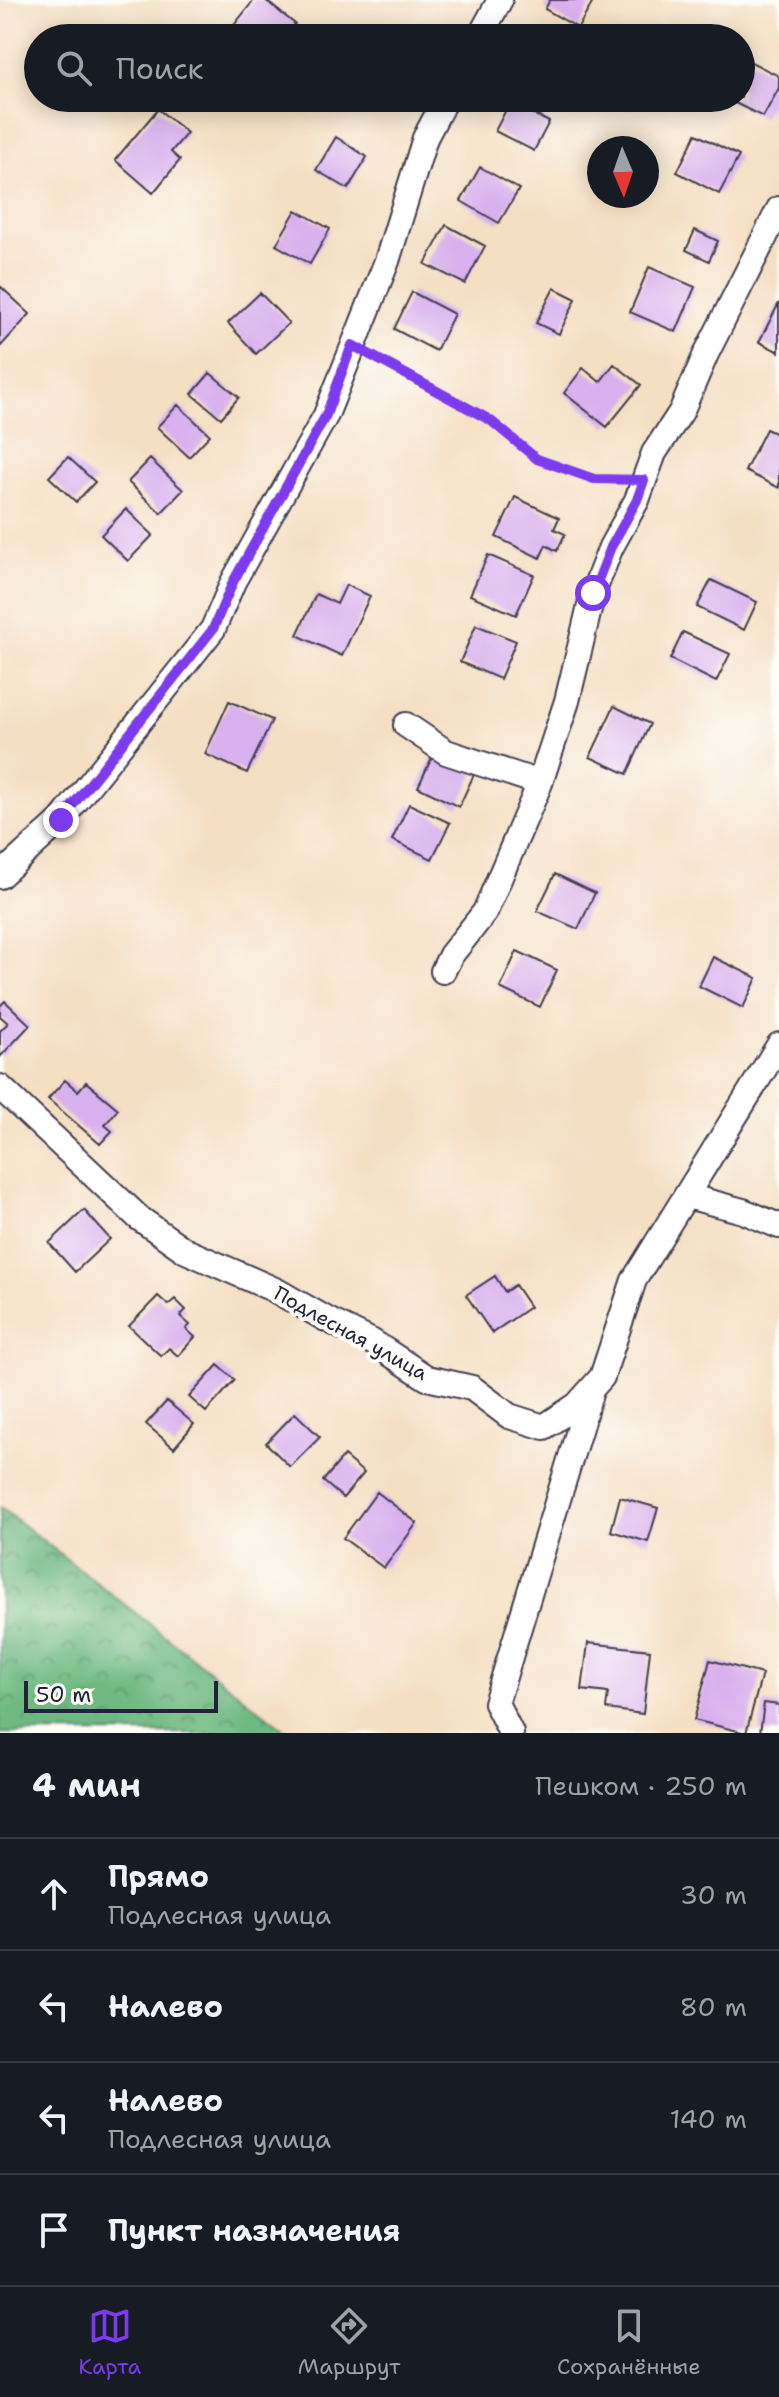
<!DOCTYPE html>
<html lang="ru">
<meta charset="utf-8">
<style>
body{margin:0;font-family:"Shantell Sans",sans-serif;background:#242831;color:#f1f3f6}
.compass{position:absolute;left:587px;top:136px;width:72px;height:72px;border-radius:50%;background:#171b24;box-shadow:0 4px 20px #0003;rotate:178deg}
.scale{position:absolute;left:24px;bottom:20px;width:194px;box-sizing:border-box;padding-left:8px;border:4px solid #22223b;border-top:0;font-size:22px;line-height:28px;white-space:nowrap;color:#22223b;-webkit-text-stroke:6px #fdfcf7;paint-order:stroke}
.stop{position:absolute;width:24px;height:24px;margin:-18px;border:6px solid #7c3aed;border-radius:50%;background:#fff}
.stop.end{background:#7c3aed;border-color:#fff;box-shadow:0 2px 8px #0008}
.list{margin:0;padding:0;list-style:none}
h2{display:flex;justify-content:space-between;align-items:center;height:104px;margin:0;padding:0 32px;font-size:34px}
h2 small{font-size:26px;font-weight:400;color:#9ea1a6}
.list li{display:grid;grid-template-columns:52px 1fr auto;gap:24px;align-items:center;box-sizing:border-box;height:112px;padding:0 32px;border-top:2px solid #363941}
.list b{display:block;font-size:30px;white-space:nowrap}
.list p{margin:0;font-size:26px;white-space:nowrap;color:#9ea1a6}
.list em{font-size:26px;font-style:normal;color:#9ea1a6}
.icon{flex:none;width:44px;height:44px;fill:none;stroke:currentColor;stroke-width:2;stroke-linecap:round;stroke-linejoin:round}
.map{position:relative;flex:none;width:779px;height:1733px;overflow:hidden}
.search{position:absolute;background:#171b24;box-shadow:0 4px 20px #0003;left:24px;right:24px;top:24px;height:88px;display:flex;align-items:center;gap:20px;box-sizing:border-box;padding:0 28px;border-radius:44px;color:#9ea1a6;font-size:30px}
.sheet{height:552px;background:#171b24}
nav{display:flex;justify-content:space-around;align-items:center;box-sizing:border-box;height:112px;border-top:2px solid #363941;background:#171b24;font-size:22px;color:#9ea1a6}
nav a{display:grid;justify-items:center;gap:4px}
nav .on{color:#7c3aed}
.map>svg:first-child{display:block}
.forest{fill:url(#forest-crowns);stroke:#486e5e;stroke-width:2}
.building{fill:#d8b0ee}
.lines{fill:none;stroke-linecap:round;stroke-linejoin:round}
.minor-casing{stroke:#423e4f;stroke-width:28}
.path{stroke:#423e4f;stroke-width:5;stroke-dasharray:6 6;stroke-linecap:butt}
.minor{stroke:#fff;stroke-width:24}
.route{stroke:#7c3aed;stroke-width:10}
.labels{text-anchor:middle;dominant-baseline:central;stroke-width:8;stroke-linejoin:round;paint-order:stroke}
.street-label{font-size:20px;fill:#22223b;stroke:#fdfcf7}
</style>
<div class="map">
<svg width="779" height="1733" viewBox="0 0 779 1733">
<defs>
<pattern id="forest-crowns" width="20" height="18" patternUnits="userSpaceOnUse" patternTransform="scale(2)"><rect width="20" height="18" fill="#6eb981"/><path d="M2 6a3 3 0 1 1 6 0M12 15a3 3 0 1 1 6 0" fill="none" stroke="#5a966b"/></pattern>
</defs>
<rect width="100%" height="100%" fill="#fdfcf7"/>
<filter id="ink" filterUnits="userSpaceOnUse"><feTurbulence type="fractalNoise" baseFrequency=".0125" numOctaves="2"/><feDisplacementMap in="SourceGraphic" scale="16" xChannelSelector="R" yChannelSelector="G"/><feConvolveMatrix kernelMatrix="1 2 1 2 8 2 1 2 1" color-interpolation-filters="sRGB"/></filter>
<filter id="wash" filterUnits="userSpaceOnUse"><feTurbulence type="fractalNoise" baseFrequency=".006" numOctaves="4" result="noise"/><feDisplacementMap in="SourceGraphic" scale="32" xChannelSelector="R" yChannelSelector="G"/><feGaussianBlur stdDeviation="1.8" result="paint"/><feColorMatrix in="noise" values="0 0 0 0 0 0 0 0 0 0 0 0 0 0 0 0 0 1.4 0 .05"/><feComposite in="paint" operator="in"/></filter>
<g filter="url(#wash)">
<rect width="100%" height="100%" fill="#f4dfc3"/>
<path class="forest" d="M0,1507l289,226h-289z"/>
<g id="blocks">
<path class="building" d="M254,0h11l30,24 -12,14h-51l-5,-4z
M550,0h44l-16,28 -33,-19z
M741,57l38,19v12l-16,29 -38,-19h16z
M510,102l39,20 -15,29 -39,-20z
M158,109l29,24 -16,19 9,8 -27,33 -38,-33z
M696,134l43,22 -20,38 -42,-22z
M336,137l31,20 -19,32 -32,-19z
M480,167l39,22 -20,34 -38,-22z
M296,210l34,19 -20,35 -34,-19z
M446,225l39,21 -20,38 -40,-20z
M695,230l23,11 -9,20 -23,-11z
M649,267l46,20 -19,45 -46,-20z
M0,286l30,28 -30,33z
M554,288l22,11 -17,35 -23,-11z
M412,292l42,22 -18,37 -42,-22z
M260,293l29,30 -33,31 -28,-31z
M779,303v49l-20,-10z
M614,364l27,21 -34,42 -43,-34 19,-25 17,14z
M210,373l29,24 -18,21 -29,-24z
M178,405l32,30 -21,22 -32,-30z
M766,429l13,6v53l-34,-17z
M68,457l27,25 -19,20 -27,-25z
M150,459l33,31 -22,23 -33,-31z
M515,497l44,21 -5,11 11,5 -8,17 -11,-6 -6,13 -44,-21z
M126,509l27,26 -25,26 -27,-26z
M488,555l46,20 -18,40 -46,-20z
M711,580l46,22 -13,28 -47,-23z
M346,585l24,11 -28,60 -45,-21 19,-41 21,10z
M476,625l40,16 -16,38 -40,-17z
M683,632l47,22 -14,28 -46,-23z
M229,701l43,19 -25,53 -42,-19z
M614,706l36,18 -23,50 -37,-17z
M435,751l41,19 -17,37 -41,-20z
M409,804l41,19 -18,36 -40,-19z
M555,874l40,19 -17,36 -41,-18z
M517,951l40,19 -17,37 -40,-19z
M713,957l44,21 -14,30 -44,-22z
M5,1001l25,24 -30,32v-26l8,-8 -8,-7v-10z
M65,1080l13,11 8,-9 32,27 -13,16 7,6 -12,13 -52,-45z
M84,1210l26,29 -35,33 -26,-29z
M495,1276l10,16 10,-7 15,22 -38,26 -26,-38z
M158,1296l10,9 7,-6 11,11 -6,6 10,9 -4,4 9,8 -17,19 -9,-8 -8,8 -32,-30z
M218,1365l17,15 -29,32 -17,-15z
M167,1401l27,23 -20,24 -28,-24z
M295,1413l25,24 -30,30 -24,-24z
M344,1456l20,17 -21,25 -20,-17z
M377,1492l40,31 -33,45 -41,-30z
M620,1497l38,11 -10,34 -37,-11z
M588,1643l62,7 -7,64 -37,-5 2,-16 -26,-3z
M710,1660l52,14 -16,59 -52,-13z
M764,1703l15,2v28h-19z"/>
</g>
</g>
<g filter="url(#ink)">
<use href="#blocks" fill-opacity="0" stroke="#423e4f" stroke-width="2"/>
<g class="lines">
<g class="minor-casing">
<path id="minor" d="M479,38l21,-38
M406,725l40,27 94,31
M0,876l61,-56 152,-191 20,-47 93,-167 61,-154 38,-123 21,-40
M443,971l8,-16 34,-43 55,-129 27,-82 26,-108 18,-46 26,-47 17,-47 27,-41 25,-58 73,-145
M0,1087l139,131 47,33 89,39 51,29 45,22 56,37 45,10 37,28 35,11 33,-22 25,-28 32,-97 145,-235
M687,1196l56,15 36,15
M511,1733l-15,-30 95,-312"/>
</g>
<path class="path" d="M375,357l115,63 47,39 57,20 25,1"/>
<use href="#minor" class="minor"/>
</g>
</g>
<g class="lines" filter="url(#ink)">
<path class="route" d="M61,820l152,-191 20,-47 93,-167 26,-70 138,75 47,39 57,20 50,1 -7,20 -26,47 -18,46"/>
</g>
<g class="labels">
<g class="street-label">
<text transform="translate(351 1333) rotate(29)">Подлесная улица</text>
</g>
</g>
</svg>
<svg class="compass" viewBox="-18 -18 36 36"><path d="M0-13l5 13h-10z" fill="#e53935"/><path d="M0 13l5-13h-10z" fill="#9ea1a6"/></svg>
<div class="scale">50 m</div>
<div class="stop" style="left:593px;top:593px"></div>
<div class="stop end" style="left:61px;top:820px"></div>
<div class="search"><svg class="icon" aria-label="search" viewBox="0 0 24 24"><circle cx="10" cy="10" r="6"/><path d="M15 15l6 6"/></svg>Поиск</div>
</div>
<section class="sheet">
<h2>4 мин<small>Пешком · 250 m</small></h2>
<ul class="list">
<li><svg class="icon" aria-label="ahead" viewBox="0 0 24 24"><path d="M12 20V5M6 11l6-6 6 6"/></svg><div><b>Прямо</b><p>Подлесная улица</p></div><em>30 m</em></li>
<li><svg class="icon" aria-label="left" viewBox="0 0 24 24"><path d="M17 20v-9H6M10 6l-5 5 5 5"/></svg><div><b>Налево</b></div><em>80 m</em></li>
<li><svg class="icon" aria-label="left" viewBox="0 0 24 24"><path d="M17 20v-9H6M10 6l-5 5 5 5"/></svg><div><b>Налево</b><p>Подлесная улица</p></div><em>140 m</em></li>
<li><svg class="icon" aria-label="arrive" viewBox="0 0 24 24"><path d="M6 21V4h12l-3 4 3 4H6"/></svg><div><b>Пункт назначения</b></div></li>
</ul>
</section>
<nav>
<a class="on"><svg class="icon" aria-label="map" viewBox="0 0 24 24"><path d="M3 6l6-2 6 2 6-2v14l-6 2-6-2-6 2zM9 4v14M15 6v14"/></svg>Карта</a>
<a><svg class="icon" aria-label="directions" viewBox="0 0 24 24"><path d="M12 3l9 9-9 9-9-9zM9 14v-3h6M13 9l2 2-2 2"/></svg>Маршрут</a>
<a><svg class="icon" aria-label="saved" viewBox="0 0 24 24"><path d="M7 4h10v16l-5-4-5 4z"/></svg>Сохранённые</a>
</nav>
